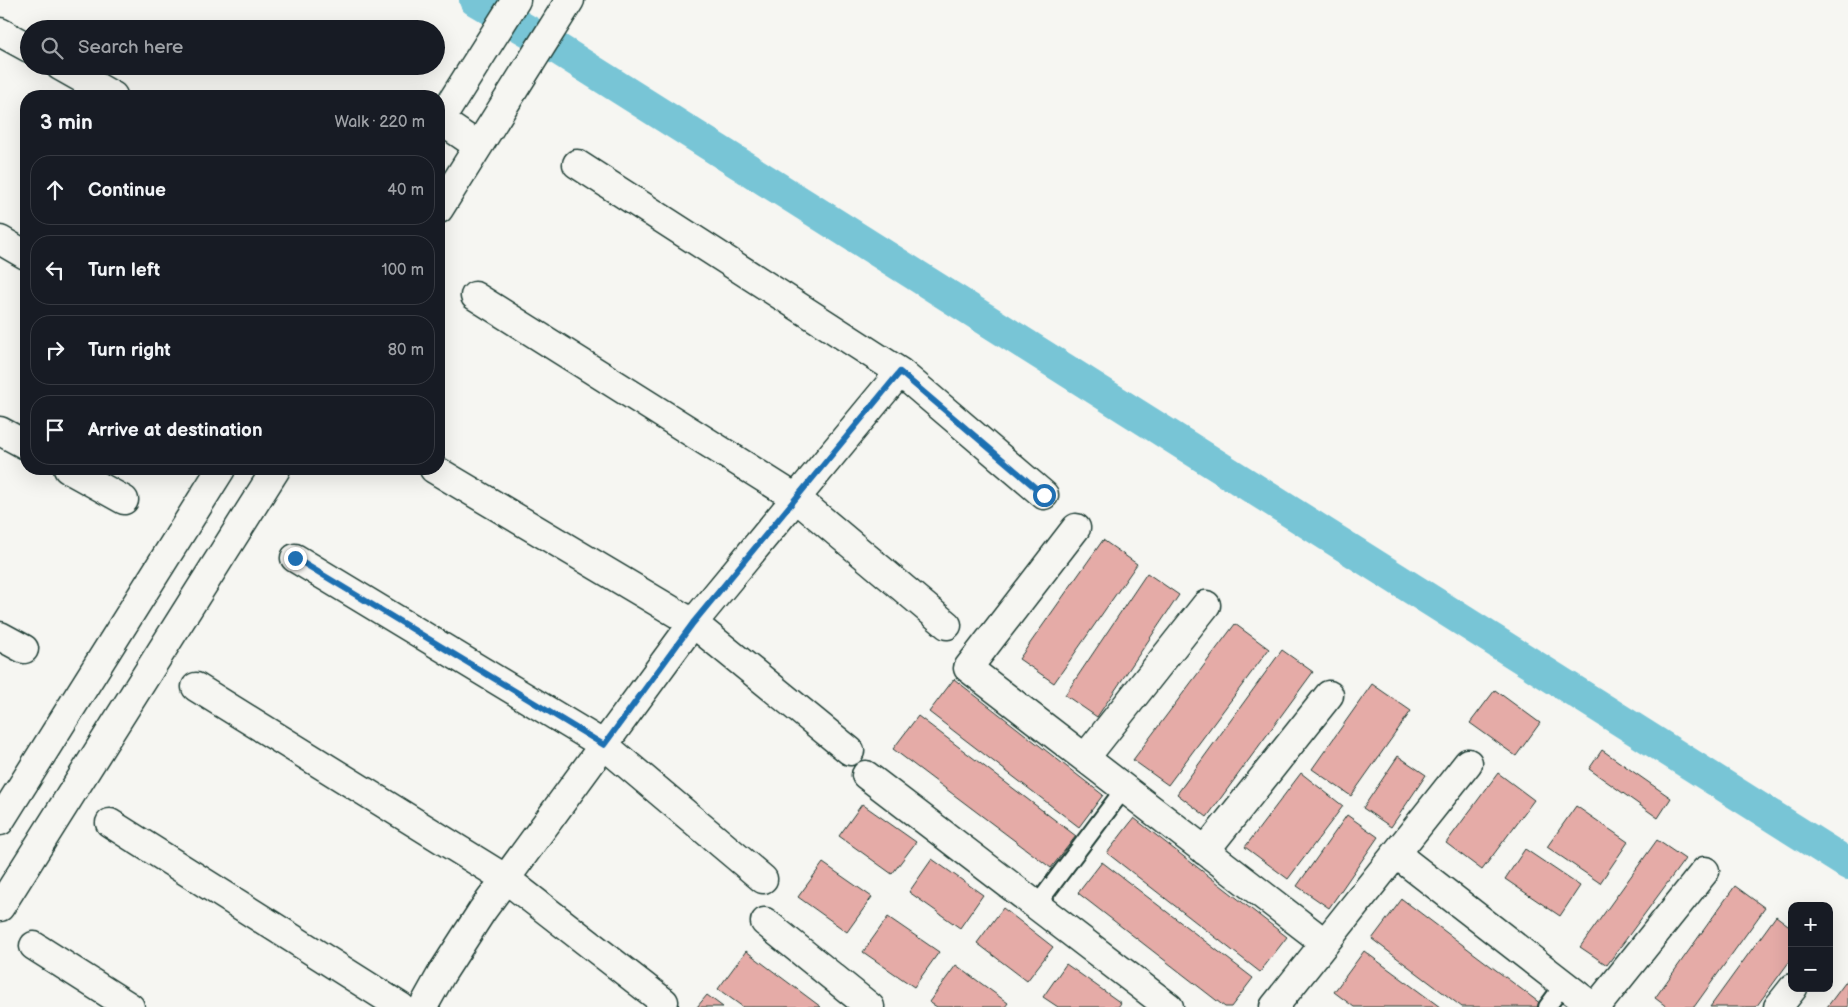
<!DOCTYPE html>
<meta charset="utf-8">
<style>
body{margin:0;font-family:"Balsamiq Sans",sans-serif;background:#242831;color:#f1f3f6}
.controls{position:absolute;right:15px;bottom:15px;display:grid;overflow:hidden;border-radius:10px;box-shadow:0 5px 20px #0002}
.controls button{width:45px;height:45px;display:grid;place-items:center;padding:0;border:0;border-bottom:1px solid #363941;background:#171b24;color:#f1f3f6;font:25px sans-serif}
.stop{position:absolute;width:15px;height:15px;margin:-11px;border:4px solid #1f6fb2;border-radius:50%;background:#fff}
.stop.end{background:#1f6fb2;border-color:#fff;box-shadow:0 1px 5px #0008}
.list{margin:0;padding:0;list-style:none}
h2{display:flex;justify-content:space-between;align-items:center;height:65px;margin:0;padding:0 20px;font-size:21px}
h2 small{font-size:16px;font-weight:400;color:#9ea1a6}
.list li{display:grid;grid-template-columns:32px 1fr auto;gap:15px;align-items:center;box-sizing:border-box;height:70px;margin:0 10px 10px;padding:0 10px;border:1px solid #363941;border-radius:20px}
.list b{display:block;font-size:19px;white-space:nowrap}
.list em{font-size:16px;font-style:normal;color:#9ea1a6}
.icon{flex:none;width:28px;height:28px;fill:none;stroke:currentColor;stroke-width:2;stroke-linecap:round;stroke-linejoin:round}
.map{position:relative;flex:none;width:1848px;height:1007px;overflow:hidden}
.search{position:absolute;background:#171b24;box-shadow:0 5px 20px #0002;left:20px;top:20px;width:425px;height:55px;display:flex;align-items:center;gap:12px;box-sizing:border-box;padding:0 18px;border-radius:28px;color:#9ea1a6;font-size:19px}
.panel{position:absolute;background:#171b24;box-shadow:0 5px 20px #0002;left:20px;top:90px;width:425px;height:385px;border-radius:20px}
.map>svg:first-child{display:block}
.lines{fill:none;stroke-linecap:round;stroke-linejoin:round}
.canal{stroke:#78c5d6;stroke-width:32}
.building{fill:#e5aba7;stroke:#1f3d34}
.service-casing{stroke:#1f3d34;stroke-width:20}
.minor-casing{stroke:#1f3d34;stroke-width:31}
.service{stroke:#f6f6f2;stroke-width:16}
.minor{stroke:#f6f6f2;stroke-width:28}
.route{stroke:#1f6fb2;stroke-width:6}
</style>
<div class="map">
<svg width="1848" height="1007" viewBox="0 0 1848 1007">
<rect width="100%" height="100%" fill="#f6f6f2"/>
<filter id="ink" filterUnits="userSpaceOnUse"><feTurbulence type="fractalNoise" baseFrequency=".02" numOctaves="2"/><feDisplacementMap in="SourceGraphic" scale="10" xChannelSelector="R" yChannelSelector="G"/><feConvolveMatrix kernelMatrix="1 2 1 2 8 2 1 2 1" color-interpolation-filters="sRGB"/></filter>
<g filter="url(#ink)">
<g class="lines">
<path class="canal" d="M475,0l67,39 1306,825"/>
</g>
<path class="building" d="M1103,540l34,24 -83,119 -35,-24z
M1147,573l32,22 -82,122 -32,-22z
M1235,624l34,25 -101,136 -35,-25z
M1282,650l31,22 -106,145 -30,-23z
M954,679l149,116 -24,32 -150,-115z
M1372,684l39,27 -60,85 -39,-27z
M1495,690l45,33 -24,33 -46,-33z
M918,716l158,120 -25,32 -158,-119z
M1602,750l69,48 -13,20 -69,-49z
M1398,756l28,19 -35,52 -28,-19z
M1301,773l42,33 -55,73 -43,-32z
M1498,773l36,27 -52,70 -36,-27z
M862,804l54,38 -24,32 -53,-38z
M1576,806l52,36 -28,41 -53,-36z
M1347,815l31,22 -49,71 -32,-22z
M1134,818l153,119 -27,35 -153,-119z
M1657,840l28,19 -78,106 -27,-18z
M1525,849l55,37 -20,30 -55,-37z
M932,859l51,36 -23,33 -51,-36z
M1102,862l151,116 -22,29h-6l-147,-114z
M823,863l49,34 -25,35 -49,-35z
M1735,886l30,22 -71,99h-27l-12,-9z
M1402,899l139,105 -3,3h-76l-90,-68z
M1003,908l50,39 -26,34 -50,-38z
M1776,916l16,12v30l-36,49h-46z
M888,917l51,35 -25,35 -51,-35z
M746,951l75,56h-78l-25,-18z
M1364,951l76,56h-86l-20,-15z
M1066,964l55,39 -3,4h-60l-15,-10z
M956,965l52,38 -3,4h-68l-8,-5z
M1848,979v28h-21z
M707,995l16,12h-26z"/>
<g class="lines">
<g class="service-casing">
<path id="service" d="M1036,906l88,-117
M1547,1007l17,-23"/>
</g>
<g class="minor-casing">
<path id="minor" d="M0,32l29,16
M60,66l53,30
M440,120l38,26
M439,122l77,-122
M577,164l323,208 144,123
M439,209l131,-209
M0,240l26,15
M475,296l321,202 151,127
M0,431l26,14
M68,469l56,31
M434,469l259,154 157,128
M1076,528l-108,140 357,275
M295,558l309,187 159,134
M0,636l24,13
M196,687l310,192 158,123
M1085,758l121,-153
M866,775l303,232
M0,821l221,-352
M110,823l291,184
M1205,851l124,-156
M1396,854l197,153
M0,907l276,-438
M765,922l105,85
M34,946l96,61
M423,1007l19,-34 40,-62 211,-288 207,-251
M1274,1007l194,-244
M1596,1007l109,-136
M1778,1007l15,-19"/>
</g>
<use href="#service" class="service"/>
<use href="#minor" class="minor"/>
</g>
</g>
<g class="lines" filter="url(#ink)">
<path class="route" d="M295,558l309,187 89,-122 207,-251 144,123"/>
</g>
</svg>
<div class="controls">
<button>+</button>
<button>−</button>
</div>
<div class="stop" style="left:1044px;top:495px"></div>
<div class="stop end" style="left:295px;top:558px"></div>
<div class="search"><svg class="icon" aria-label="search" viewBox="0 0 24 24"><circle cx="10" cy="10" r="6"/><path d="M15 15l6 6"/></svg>Search here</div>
<section class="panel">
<h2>3 min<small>Walk · 220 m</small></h2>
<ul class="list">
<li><svg class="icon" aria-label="ahead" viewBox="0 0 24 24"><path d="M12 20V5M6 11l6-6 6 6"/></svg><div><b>Continue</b></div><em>40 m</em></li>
<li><svg class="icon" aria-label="left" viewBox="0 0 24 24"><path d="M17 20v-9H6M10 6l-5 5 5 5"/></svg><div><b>Turn left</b></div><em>100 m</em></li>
<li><svg class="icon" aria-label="right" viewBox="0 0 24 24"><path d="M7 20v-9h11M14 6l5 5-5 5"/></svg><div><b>Turn right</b></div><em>80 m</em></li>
<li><svg class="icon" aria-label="arrive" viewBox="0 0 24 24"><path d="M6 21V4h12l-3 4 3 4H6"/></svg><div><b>Arrive at destination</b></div></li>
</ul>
</section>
</div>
